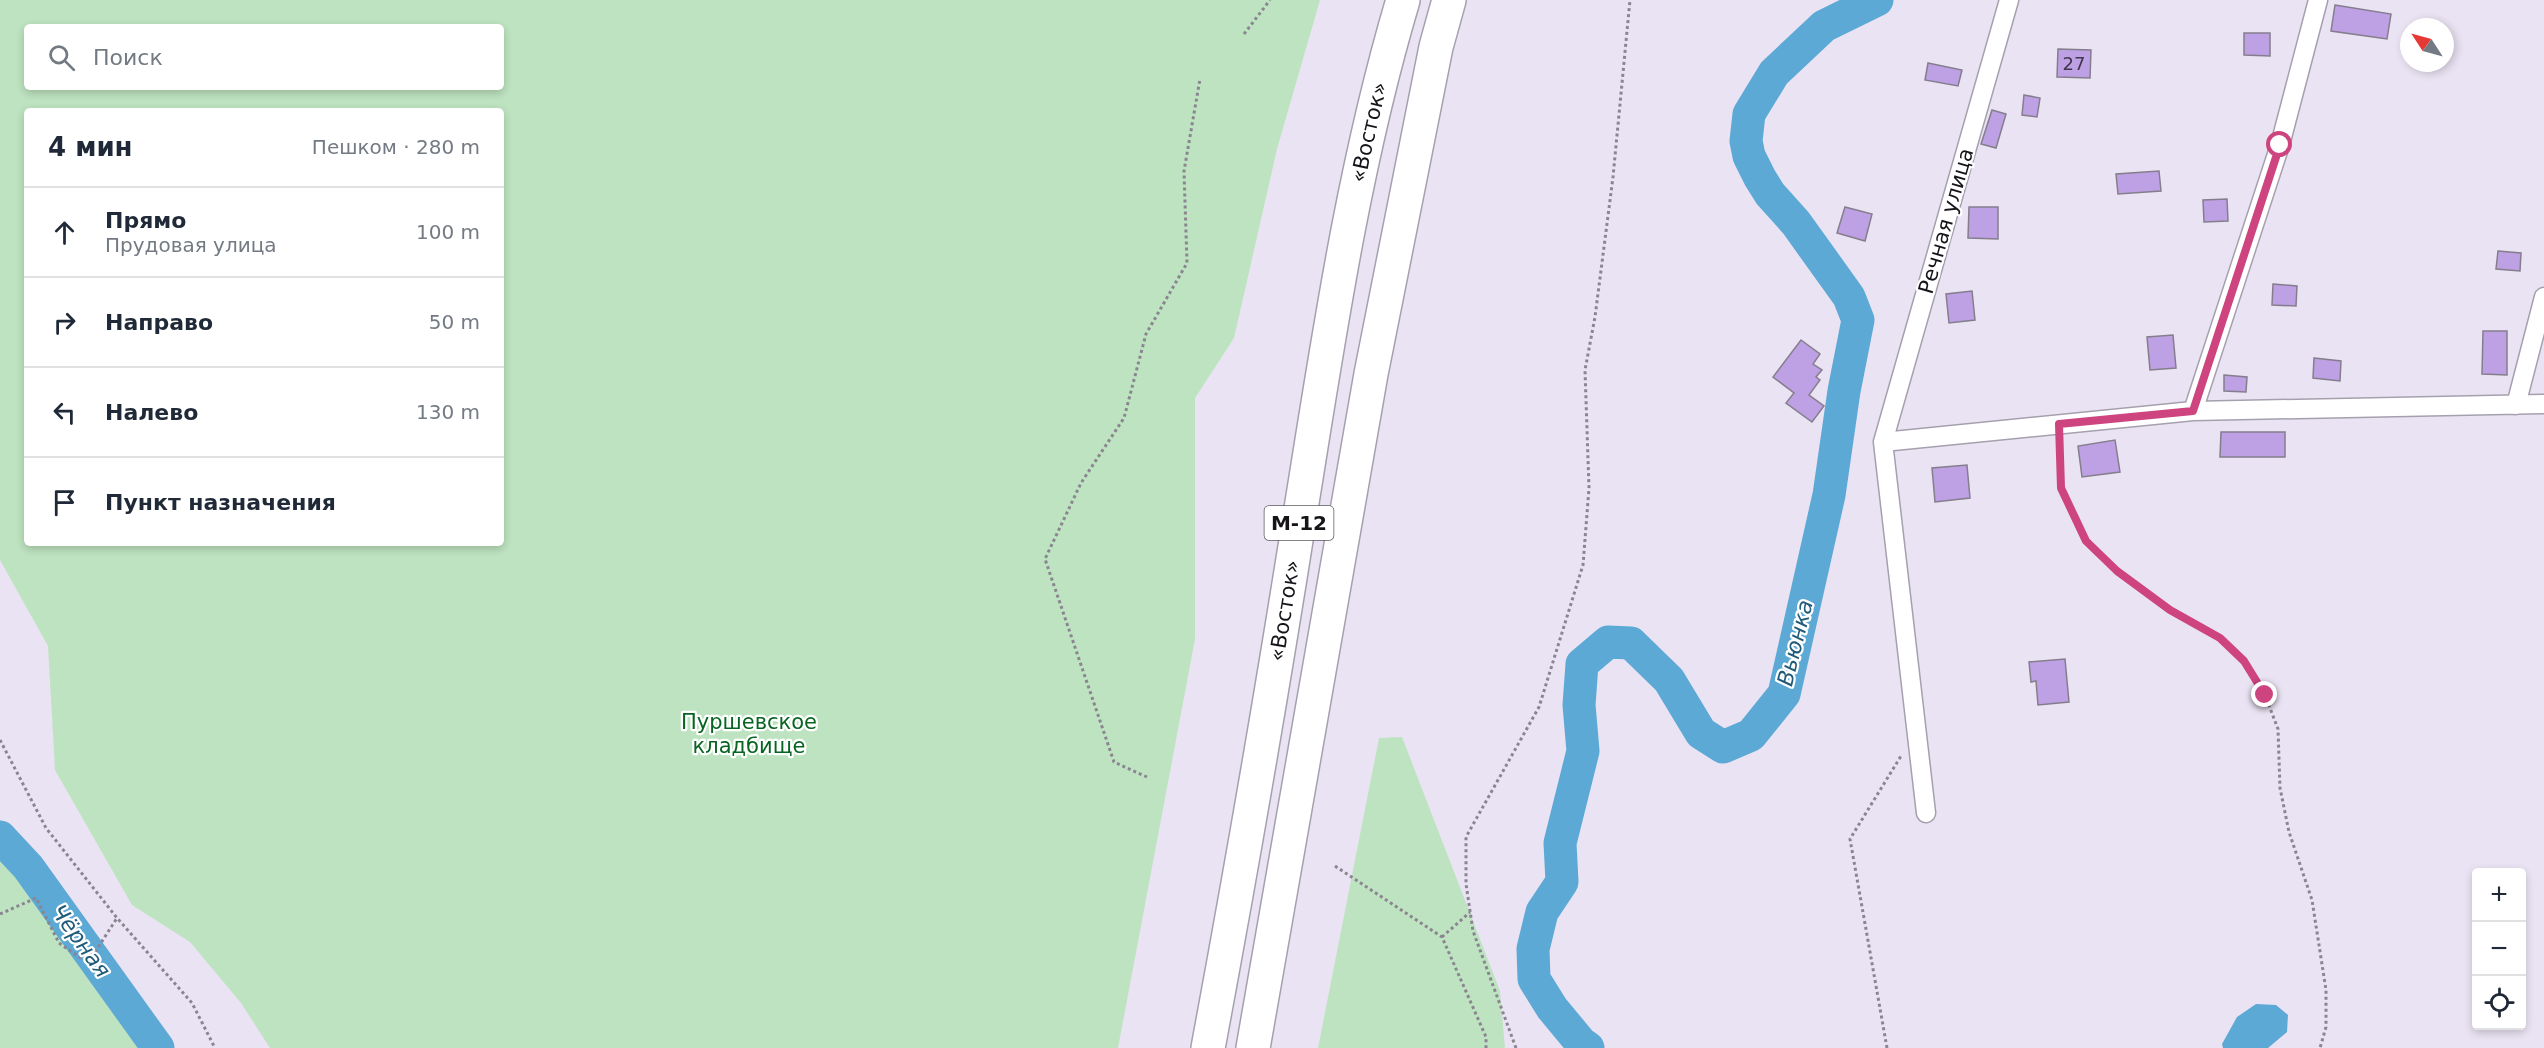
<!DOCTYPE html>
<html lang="ru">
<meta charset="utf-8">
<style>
body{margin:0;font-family:"DejaVu Sans",sans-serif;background:#f2f2f3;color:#1f2937}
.controls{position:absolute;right:18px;bottom:18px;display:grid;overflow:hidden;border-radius:6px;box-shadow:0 3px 9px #0003}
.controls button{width:54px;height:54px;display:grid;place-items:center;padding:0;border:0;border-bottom:2px solid #e0e1e3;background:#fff;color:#1f2937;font:30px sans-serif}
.compass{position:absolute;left:2400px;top:18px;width:54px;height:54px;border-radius:50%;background:#fff;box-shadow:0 3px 9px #0003;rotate:306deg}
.stop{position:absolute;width:18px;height:18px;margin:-14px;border:4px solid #cd447f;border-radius:50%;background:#fff}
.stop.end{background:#cd447f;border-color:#fff;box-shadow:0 2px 6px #0008}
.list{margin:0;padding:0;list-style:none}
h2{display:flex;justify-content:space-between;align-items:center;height:78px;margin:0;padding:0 24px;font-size:26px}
h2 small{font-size:20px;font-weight:400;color:#747a83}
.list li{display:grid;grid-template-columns:39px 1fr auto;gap:18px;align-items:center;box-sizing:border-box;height:90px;padding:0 24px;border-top:2px solid #e0e1e3}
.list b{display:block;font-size:22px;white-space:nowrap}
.list p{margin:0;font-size:20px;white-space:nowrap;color:#747a83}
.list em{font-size:20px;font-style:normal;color:#747a83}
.icon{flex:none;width:33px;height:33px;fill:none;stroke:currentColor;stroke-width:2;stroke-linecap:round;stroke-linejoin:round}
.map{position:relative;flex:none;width:2544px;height:1048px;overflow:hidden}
.search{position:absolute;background:#fff;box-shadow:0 3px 9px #0003;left:24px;top:24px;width:480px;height:66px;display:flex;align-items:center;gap:15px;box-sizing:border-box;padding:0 21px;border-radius:6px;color:#747a83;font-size:22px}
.panel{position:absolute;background:#fff;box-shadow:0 3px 9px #0003;left:24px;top:108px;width:480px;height:438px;border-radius:6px}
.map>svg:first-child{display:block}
.green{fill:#bee3c0;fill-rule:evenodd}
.water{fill:#5da9d6}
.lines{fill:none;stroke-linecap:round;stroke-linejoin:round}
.river{stroke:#5da9d6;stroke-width:33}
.building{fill:#bea0e4;stroke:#847e8c;stroke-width:1.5}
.street-casing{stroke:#a5a0ae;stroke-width:21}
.highway-casing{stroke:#a5a0ae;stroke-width:36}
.path{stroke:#8a8590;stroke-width:3;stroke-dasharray:3 3;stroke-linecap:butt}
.street{stroke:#fff;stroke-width:18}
.highway{stroke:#fff;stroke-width:33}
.route{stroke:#cd447f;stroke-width:8}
.labels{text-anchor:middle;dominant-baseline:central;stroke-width:4.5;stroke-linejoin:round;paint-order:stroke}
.number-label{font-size:18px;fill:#40374c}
.shield{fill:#fff;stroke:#5c5a5e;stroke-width:1.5}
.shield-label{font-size:20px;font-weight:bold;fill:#161419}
.street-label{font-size:21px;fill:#161419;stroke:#fff}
.park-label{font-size:21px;fill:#076521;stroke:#fff}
.water-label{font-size:22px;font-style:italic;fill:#215b7a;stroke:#fff}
</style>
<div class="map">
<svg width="2544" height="1048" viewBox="0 0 2544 1048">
<rect width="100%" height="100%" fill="#eae3f3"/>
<path class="green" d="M0,0h1320l-43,149 -43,189 -39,60v241l-77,409h-848l-29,-45 -51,-61 -58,-37 -77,-135 -7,-124 -48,-86zM27,27h474v60h-474zM27,111h474v432h-474z
M1402,737l98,254 5,57h-187l61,-310z
M0,839l117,141 38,68h-155z"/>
<path class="water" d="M2256,1004l20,1 12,10 -1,17 -19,16h-45l-1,-4 15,-27z"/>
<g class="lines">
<path class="river" d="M0,837l28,30 130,181
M1588,1048l-7,-5 -29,-35 -18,-29 -1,-30 9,-37 20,-30 -2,-39 23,-92 -4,-46 3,-41 26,-22 23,1 38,37 32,53 22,14 28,-12 33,-41 45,-199 15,-104 14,-71 -9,-23 -53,-74 -26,-29 -10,-16 -11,-22 -3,-15 3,-27 25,-41 50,-47 53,-26"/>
</g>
<path class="building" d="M2335,5l56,9 -4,25 -56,-8z
M2244,33h26v23l-26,-1z
M2058,49l33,1 -1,28 -33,-1z
M1928,63l34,7 -4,16 -33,-6z
M2024,95l16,3 -3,19 -15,-2z
M1992,110l14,4 -10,34 -15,-4z
M2159,171l2,20 -43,3 -2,-20z
M2227,199l1,22 -24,1 -1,-22z
M1845,207l27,7 -7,27 -28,-8z
M1969,207h29v32l-30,-1z
M2498,251l23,2 -1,18 -24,-2z
M2273,284l24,2 -1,20 -24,-1z
M1972,291l3,29 -26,3 -3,-29z
M2483,331h24v44l-25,-1z
M2173,335l3,33 -26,2 -3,-33z
M1801,340l19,14 -7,10 9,6 -6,7 4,3 -11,15 15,11 -12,16 -26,-19 8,-10 -21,-16z
M2314,358l27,3 -1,20 -27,-3z
M2224,375l23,2 -1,15 -22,-1z
M2221,432h64v25h-65z
M2115,440l5,32 -38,5 -4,-31z
M1967,465l3,33 -35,4 -3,-34z
M2065,659l4,43 -31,3 -2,-24 -5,1 -2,-20z"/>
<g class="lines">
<g class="street-casing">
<path id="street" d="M2516,405l28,-108
M2193,411l87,-266 38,-145
M1883,442l126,-442
M1926,813l-43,-371 310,-31 351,-7"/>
</g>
<g class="highway-casing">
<g id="highway">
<path id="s1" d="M1208,1048c33,-177 64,-355 92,-533 28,-173 53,-347 103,-515"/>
<path d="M1253,1048l118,-674 65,-327 13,-47"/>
</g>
</g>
<path class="path" d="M1244,34l26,-34
M2059,442l2,46 26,53 30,30 53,40 50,27 24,23 21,34 13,34 2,59 9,44 23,68 14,90v37l-6,21
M0,740l46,88 71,90 75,85 23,45
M1147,777l-33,-15 -69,-203 36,-76 43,-65 22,-84 41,-71 -3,-92 16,-92
M1335,866l107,71 44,100v11
M0,914l36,-16 23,45 29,20 29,-45
M1442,937l28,-25
M1516,1048l-43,-117 -7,-47v-47l73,-130 44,-142 6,-77 -4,-118 10,-53 18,-140 17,-177
M1887,1048l-37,-209 51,-83"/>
<use href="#street" class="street"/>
<use href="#highway" class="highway"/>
</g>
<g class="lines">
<path class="route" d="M2265,695l-21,-34 -24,-23 -50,-28 -53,-39 -31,-30 -25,-53 -2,-64 134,-13 87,-266"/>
</g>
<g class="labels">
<g class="number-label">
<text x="2074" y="63">27</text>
</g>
<rect class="shield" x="1264.5" y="506" width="69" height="34" rx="4.5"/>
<g class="shield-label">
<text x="1299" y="523">М-12</text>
</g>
<g class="street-label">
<text stroke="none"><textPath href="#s1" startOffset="930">«Восток»</textPath></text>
<text transform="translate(1946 221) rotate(-74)">Речная улица</text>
<text stroke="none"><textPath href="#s1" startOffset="444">«Восток»</textPath></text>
</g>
<g class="park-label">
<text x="749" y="722">Пуршевское<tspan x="749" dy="24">кладбище</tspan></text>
</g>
<g class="water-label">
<text transform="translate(1795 643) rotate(-76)">Вьюнка</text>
<text transform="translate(81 941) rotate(54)">Чёрная</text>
</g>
</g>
</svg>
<div class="controls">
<button>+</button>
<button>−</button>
<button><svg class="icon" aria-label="locate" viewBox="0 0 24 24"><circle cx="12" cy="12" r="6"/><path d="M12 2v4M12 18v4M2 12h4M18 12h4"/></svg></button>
</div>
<svg class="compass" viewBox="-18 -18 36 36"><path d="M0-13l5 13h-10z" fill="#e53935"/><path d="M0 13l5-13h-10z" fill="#747a83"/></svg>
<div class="stop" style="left:2280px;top:145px"></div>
<div class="stop end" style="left:2265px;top:695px"></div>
<div class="search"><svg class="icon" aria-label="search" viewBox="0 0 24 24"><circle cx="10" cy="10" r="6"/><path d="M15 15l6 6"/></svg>Поиск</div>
<section class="panel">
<h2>4 мин<small>Пешком · 280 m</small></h2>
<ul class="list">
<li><svg class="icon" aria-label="ahead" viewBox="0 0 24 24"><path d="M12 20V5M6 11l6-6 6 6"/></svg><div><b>Прямо</b><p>Прудовая улица</p></div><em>100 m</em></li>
<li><svg class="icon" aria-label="right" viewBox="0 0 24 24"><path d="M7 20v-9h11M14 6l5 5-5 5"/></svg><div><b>Направо</b></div><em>50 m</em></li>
<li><svg class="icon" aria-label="left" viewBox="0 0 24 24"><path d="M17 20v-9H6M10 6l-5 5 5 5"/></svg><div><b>Налево</b></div><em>130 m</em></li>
<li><svg class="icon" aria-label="arrive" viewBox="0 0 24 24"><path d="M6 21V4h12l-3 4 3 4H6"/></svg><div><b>Пункт назначения</b></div></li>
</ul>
</section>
</div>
